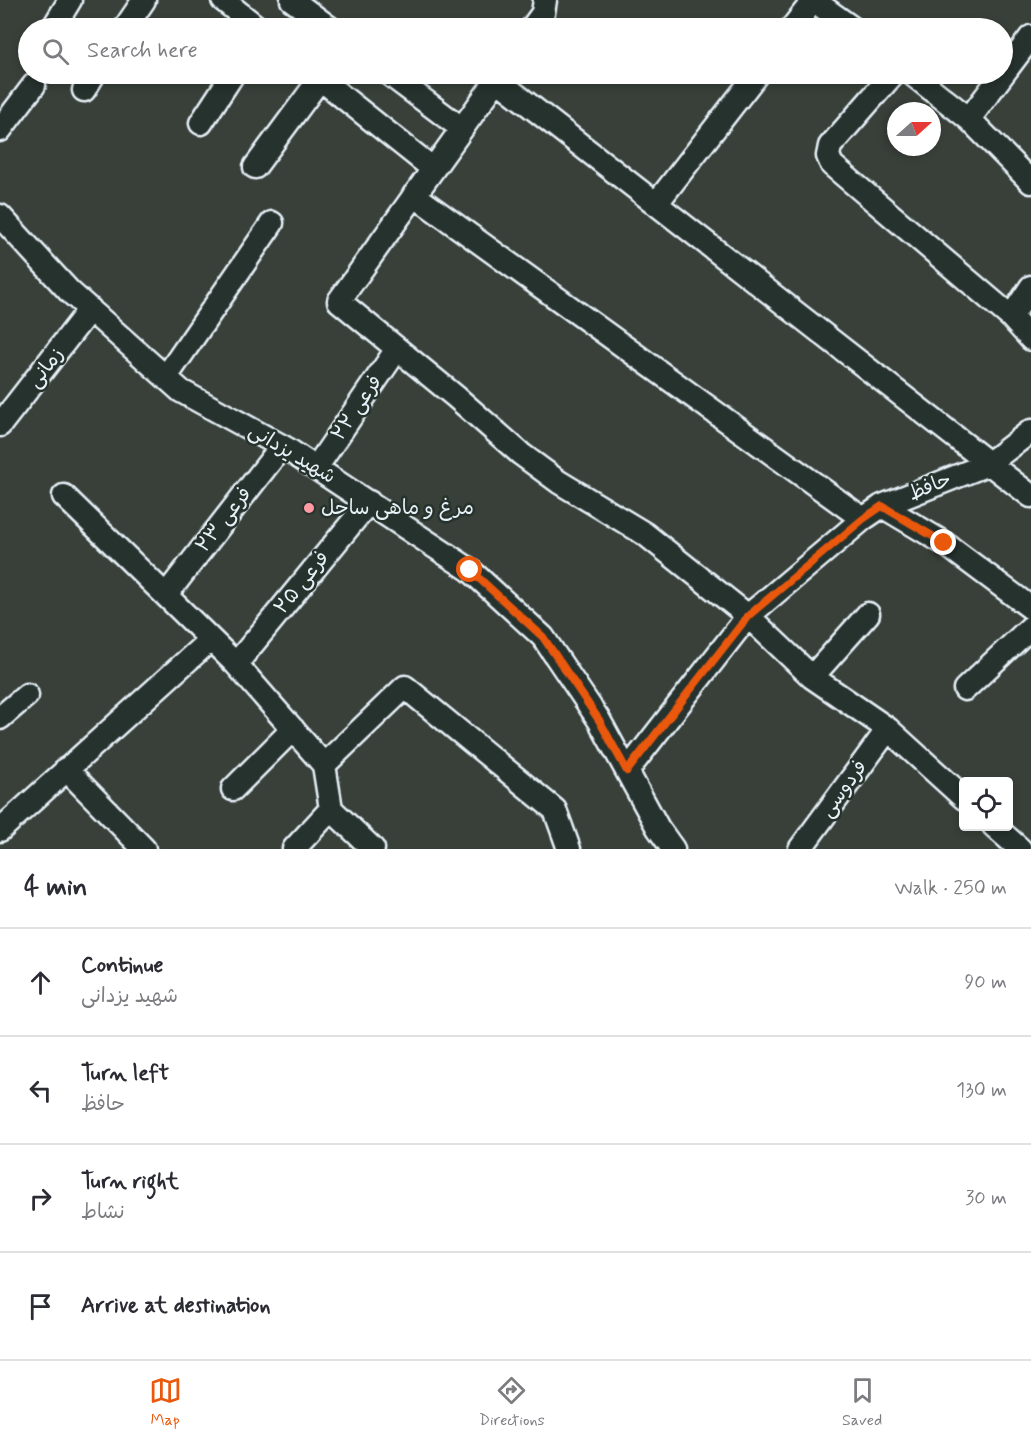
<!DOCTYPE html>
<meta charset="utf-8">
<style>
body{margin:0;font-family:Mynerve,"Playpen Sans Arabic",sans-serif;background:#f2f2f3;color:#2b2b33}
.controls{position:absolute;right:18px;bottom:18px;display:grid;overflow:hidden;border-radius:6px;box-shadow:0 3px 9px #0003}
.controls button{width:54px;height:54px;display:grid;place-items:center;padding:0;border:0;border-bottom:2px solid #e1e1e2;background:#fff;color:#2b2b33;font:30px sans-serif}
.compass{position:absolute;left:887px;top:102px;width:54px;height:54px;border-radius:50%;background:#fff;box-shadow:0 3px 9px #0003;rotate:69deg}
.stop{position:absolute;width:18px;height:18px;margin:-14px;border:4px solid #ea580c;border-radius:50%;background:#fff}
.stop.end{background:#ea580c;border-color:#fff;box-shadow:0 2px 6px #0008}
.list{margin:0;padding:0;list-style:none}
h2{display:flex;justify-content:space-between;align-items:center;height:78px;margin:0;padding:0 24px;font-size:26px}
h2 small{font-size:20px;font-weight:400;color:#7c7c81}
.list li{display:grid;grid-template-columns:39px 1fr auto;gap:18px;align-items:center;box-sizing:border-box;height:108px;padding:0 24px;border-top:2px solid #e1e1e2}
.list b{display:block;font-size:22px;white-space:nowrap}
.list p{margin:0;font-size:20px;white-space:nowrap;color:#7c7c81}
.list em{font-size:20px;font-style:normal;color:#7c7c81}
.icon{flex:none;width:33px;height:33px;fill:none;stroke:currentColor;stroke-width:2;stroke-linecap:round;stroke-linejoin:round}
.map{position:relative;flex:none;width:1031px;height:849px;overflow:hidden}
.search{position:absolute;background:#fff;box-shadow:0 3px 9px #0003;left:18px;right:18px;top:18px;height:66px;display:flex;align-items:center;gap:15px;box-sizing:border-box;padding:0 21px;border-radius:33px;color:#7c7c81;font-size:22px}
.sheet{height:510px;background:#fff}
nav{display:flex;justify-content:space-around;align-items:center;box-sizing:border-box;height:84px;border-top:2px solid #e1e1e2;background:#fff;font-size:16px;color:#7c7c81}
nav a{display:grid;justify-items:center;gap:3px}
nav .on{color:#ea580c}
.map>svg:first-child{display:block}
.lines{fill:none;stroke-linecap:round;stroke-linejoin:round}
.minor-casing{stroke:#e8f1f8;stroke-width:27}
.minor{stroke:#26332d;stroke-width:22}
.route{stroke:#ea580c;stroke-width:8}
.poi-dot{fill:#ff9aa2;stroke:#26332d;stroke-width:2}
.labels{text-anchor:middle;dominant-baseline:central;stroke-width:5;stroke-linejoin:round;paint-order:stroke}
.street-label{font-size:20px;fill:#e8f1f8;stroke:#26332d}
.poi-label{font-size:20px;fill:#e8f1f8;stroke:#26332d;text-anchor:start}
</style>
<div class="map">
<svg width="1031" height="849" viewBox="0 0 1031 849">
<rect width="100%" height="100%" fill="#393f39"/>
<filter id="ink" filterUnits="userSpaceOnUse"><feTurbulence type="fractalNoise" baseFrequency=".0167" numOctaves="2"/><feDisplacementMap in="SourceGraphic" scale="12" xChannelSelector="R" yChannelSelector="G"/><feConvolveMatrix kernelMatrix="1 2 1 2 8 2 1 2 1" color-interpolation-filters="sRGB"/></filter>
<g filter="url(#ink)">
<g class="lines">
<g class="minor-casing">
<path id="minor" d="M223,0l35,28
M292,0l38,28
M813,0l39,28
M53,28l17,-28
M125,28l19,-28
M532,28l11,-15 2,-13
M792,28l22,-28
M314,74l118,94
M389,74l72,54
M501,74l-162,227 117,96 65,57 38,28 86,52 103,82 64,61 76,52 76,69
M893,74l-63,72 -2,10 4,9 179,152 20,22
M912,74l57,45 62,63
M497,80l534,416
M84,90l10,-16
M969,119l62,-82
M201,123l32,-49
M0,130l34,-45
M255,167l65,-88
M414,195l449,324
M656,204l101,-130
M0,216l69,75 112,100 106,58 183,121 73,67 56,83 59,108 15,21
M1011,317l20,-30
M166,377l106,-154
M0,425l90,-116
M316,468l81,-119
M64,496l172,168 88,101
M882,506l62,37 87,65
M166,595l116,-149
M236,664l133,-162
M812,677l56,-63
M965,689l66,-62
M0,718l27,-23
M66,769l78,80
M627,771l121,-155 115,-97 19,-13 106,-42 43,-33
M233,789l60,-60
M331,809l42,40
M994,826l26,23
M0,830l210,-190
M294,849l37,-40 -7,-44 81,-78 150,123 14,39
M800,849l88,-120"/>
</g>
<use href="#minor" class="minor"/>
</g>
</g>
<g class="lines" filter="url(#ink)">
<path class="route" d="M470,570l73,67 56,83 28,51 121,-155 115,-97 19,-13 62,37"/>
</g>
<circle class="poi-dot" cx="309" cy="508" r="6"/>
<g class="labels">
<g class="street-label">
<text transform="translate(46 368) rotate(-52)">زمانی</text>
<text transform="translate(357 408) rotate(-56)">فرعی ۲۲</text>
<text transform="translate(292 454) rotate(31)">شهید یزدانی</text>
<text transform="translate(930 487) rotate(-22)">حافظ</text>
<text transform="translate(224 520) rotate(-52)">فرعی ۲۳</text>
<text transform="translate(302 583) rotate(-51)">فرعی ۲۵</text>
<text transform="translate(844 789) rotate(-54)">فردوسی</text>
</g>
<g class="poi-label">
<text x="321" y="508">مرغ و ماهی ساحل</text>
</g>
</g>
</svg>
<div class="controls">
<button><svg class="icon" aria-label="locate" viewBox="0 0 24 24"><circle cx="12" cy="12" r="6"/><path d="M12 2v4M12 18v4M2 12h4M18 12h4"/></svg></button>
</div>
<svg class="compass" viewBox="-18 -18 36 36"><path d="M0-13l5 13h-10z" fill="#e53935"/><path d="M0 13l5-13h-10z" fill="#7c7c81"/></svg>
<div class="stop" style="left:470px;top:570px"></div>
<div class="stop end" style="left:944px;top:543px"></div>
<div class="search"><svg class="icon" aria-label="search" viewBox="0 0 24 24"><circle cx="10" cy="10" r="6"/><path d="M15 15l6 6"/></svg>Search here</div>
</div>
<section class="sheet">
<h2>4 min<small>Walk · 250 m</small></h2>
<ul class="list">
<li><svg class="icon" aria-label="ahead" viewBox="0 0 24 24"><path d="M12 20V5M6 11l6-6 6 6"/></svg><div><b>Continue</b><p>شهید یزدانی</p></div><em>90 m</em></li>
<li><svg class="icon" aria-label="left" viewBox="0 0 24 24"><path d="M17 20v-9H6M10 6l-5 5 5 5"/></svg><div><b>Turn left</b><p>حافظ</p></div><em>130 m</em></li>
<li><svg class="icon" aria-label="right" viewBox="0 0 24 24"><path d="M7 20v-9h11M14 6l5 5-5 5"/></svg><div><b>Turn right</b><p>نشاط</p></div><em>30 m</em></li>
<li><svg class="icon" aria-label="arrive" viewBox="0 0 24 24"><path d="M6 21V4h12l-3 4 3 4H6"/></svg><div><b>Arrive at destination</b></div></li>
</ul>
</section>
<nav>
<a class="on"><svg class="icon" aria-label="map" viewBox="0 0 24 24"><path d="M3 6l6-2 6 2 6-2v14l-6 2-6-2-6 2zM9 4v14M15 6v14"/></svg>Map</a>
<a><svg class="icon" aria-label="directions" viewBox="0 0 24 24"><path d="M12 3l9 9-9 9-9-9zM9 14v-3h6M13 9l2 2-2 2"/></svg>Directions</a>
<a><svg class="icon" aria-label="saved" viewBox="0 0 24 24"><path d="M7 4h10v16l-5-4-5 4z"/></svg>Saved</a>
</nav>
